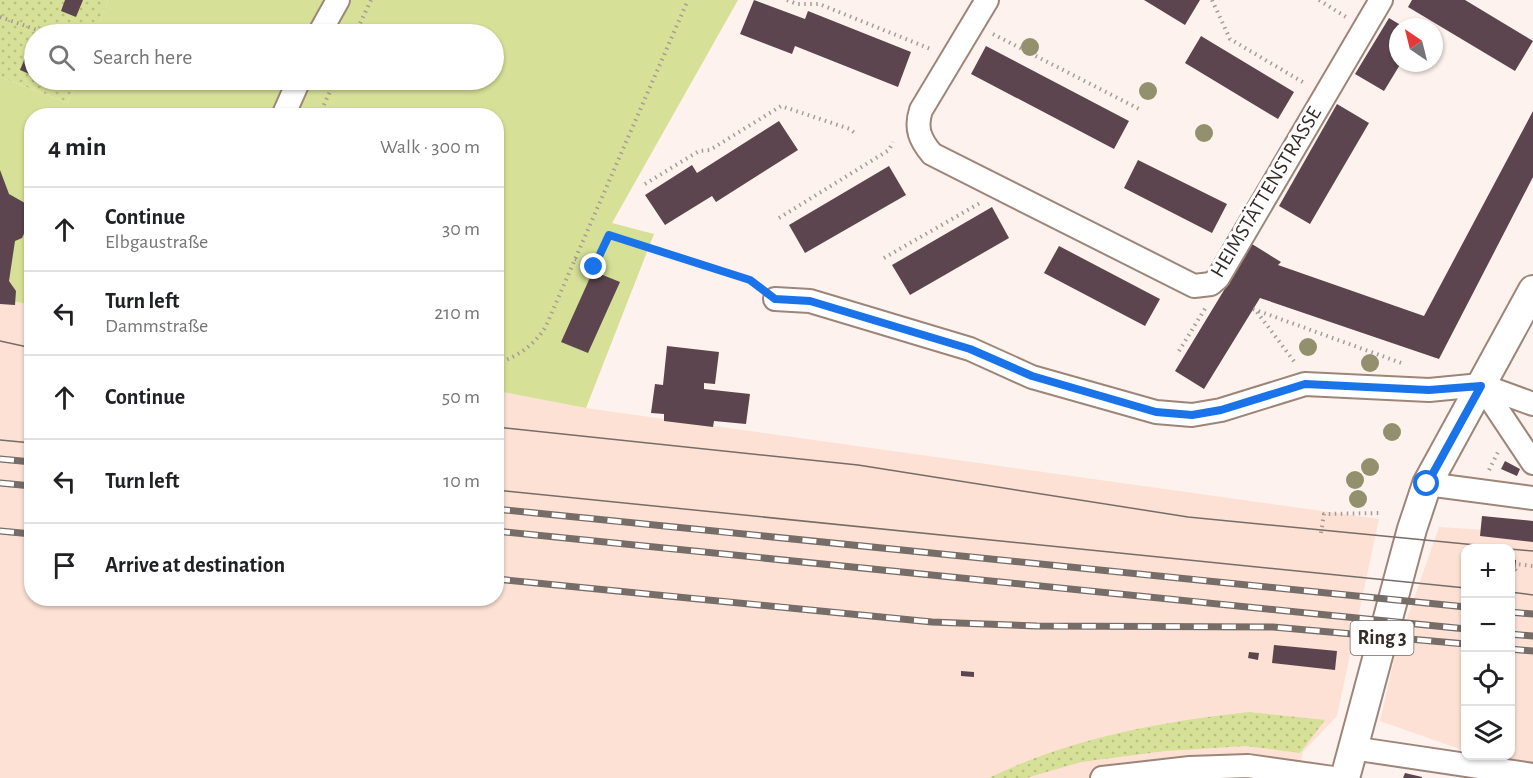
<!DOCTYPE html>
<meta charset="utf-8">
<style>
body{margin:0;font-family:"Alegreya Sans",sans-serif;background:#f2f2f2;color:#202124}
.controls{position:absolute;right:18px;bottom:18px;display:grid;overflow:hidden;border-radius:12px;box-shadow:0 2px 4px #0004}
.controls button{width:54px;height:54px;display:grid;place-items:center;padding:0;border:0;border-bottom:2px solid #e0e0e0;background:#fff;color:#202124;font:30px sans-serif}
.compass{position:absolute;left:1389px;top:18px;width:54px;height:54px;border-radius:50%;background:#fff;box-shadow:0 2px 4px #0004;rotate:325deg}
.stop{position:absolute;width:18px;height:18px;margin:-14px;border:4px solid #1a73e8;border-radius:50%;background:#fff}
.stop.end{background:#1a73e8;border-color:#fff;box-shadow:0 2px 6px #0008}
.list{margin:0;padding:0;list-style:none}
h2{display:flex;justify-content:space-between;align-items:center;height:78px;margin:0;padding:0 24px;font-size:26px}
h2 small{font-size:20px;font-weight:400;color:#757577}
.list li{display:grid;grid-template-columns:39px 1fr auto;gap:18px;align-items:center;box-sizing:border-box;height:84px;padding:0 24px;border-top:2px solid #e0e0e0}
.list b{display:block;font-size:22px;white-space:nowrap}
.list p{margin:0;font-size:20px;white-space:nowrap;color:#757577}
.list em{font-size:20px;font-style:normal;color:#757577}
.icon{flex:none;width:33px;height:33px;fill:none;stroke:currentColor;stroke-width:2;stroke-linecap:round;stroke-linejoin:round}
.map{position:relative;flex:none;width:1533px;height:778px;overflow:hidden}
.search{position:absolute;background:#fff;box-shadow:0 2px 4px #0004;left:24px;top:24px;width:480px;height:66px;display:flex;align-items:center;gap:15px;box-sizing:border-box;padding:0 21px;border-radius:33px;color:#757577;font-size:22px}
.panel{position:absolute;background:#fff;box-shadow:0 2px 4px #0004;left:24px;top:108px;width:480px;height:498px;border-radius:24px}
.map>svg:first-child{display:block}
.built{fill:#fde1d4}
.grass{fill:url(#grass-dots)}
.park{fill:#d6e096}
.building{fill:#5c454e}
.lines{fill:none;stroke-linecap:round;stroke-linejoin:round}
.minor-casing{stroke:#9e857a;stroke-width:26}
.major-casing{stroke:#9e857a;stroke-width:32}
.path{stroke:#a69c97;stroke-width:4;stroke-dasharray:1.5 4.5;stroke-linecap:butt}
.minor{stroke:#fff;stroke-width:22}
.major{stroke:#fff;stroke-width:28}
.tram{stroke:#766c68;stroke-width:1.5}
.rail-casing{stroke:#766c68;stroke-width:7}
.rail{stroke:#fff;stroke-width:4.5;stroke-dasharray:14;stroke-linecap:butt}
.tree{fill:#93916d}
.route{stroke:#1a73e8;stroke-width:8}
.labels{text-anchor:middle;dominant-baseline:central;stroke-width:6;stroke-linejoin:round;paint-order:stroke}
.shield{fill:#fff;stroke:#726b68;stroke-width:1.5}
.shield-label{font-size:20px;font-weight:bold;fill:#352b27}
.street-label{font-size:21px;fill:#352b27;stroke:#fff}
</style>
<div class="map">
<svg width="1533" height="778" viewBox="0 0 1533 778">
<defs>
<pattern id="grass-dots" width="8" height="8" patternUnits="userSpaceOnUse" patternTransform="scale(1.5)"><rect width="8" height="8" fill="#d6e096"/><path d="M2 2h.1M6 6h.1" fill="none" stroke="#b8c081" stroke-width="1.8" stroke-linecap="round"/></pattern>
</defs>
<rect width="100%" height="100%" fill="#fdf2ed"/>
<path class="built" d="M0,298l31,7 1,293h464l1,-207 89,17 793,111 -42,197 -34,36 -6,26h-1297z
M1439,527l94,6v239l-53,-16h30v-208h-44l-1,203 -85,-30 17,-74z"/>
<path class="grass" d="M0,0h108l-13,34h-61v46h43l-9,23 -68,-26z
M1249,712l76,8 -25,33 -54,-7 -81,5 -84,11 -55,16h-37c82,-40 170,-56 260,-66z"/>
<path class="park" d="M108,0h630l-126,223 42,11 -68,174 -89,-17 -1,-275h-464l-1,189 -31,-7v-221l68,26 9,-23h417v-46h-399z"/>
<path class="building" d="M65,0h18l-7,17 -15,-6z
M754,0l51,19 3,-8 103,41 -13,35 -103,-41 -3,8 -52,-20z
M1144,0h56l-15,25z
M1412,0h53l68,41 -18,30 -107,-64z
M1389,18l15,9h-6v36h3l-17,28 -29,-17z
M1201,36l93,56 -16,27 -93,-56z
M986,46l143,75 -15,28 -143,-75z
M27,53l7,3v20l-14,-6z
M1337,104l32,19 -59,101 -31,-18z
M1533,111v66l-94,182 -179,-61 -56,91 -29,-18 77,-127 29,18 -3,3 146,51z
M779,121l19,29 -82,52 -4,-6 -47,29 -20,-30 47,-30 5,8z
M1138,160l89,44 -15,29 -88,-45z
M889,166l17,29 -101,58 -16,-28z
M0,170l9,24 23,13v10l-10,21 -7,3 -6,40 7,10 -1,14 -15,-1z
M992,207l17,31 -99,57 -18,-30z
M1059,246l101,53 -15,27 -101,-53z
M593,271l27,11 -32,71 -27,-11z
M667,346l52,6 -4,32 -11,-1v6l46,5 -4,30 -32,-3 -1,6 -49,-6v-7l-13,-1 4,-29 8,1z
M1505,461l15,8 -3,7 -16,-7z
M1482,516l51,5v21l-53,-6z
M1510,559l6,1 -2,24h-4z
M1274,645l63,6 -2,19 -63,-7z
M1249,652l10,1 -1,7 -10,-2z
M961,671l13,1v5l-13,-1z
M1405,773l17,4v1h-19z"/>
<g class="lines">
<g class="minor-casing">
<path id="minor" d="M987,0l-66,110c-6,18 -1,30 11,44l262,132 17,-2 7,-6 163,-278
M319,34l19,-34
M283,116l16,-36
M775,299l35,2 160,48 62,28 124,35 36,3 29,-5 84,-26 124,6 52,-5 52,19
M1481,385l52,78
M1427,484l106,14
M1352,748l181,27
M1102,778l88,-10 58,-2 85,12"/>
</g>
<g class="major-casing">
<path id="major" d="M1345,778l67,-249 15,-45 106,-194"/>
</g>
<path class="path" d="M787,0l10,4h22l114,46
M1212,0l18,39 76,45
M1319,0l27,17
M0,17l49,17
M355,34l16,-34
M993,34l146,75
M319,116l16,-36
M645,184l54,-33 11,-1 71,-44 69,23 7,6
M779,218l110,-68 4,-8
M884,258l96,-55
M575,259l19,8 15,-32 141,45 7,6
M1253,309l151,55
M1257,312l39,52
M1179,351l27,-44
M496,364c22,-8 38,-18 50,-38l142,-326
M1489,470l10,-20
M1321,533l3,-19 57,-1
M1516,571l-3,-4 4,-3 16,2"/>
<use href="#minor" class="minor"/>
<use href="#major" class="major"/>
<path class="tram" d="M0,341l32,7
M496,427l362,38 330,52 319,31
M0,440l32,3
M496,490l970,98
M1510,549l23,2
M1510,592l23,3"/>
<g class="rail-casing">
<path id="rail" d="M0,459l32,3
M0,483l32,3
M496,509l970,98
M0,531l32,3
M496,531l970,98
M496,579l436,43 105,4 236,1 193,17
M1510,612l23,2
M1510,634l23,2
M1510,649l23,2"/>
</g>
<use href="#rail" class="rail"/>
</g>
<g class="tree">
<circle cx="1030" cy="47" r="9"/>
<circle cx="1148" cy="91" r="9"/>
<circle cx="1204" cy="133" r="9"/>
<circle cx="1308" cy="347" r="9"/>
<circle cx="1370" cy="363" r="9"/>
<circle cx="1392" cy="432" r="9"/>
<circle cx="1370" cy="467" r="9"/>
<circle cx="1355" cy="480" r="9"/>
<circle cx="1358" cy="499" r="9"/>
</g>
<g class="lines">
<path class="route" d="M594,267l15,-32 141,45 25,19 35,2 160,48 62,27 124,36 36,3 29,-5 84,-26 124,6 52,-4 -54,98"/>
</g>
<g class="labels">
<rect class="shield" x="1350.5" y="621" width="63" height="34" rx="4.5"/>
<g class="shield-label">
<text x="1382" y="638">Ring 3</text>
</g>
<g class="street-label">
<text transform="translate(1266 192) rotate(-59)">HEIMSTÄTTENSTRASSE</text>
</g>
</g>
</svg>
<div class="controls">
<button>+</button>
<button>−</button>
<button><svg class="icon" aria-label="locate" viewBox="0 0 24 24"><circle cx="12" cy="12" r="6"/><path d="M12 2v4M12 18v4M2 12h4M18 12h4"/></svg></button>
<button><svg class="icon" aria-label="layers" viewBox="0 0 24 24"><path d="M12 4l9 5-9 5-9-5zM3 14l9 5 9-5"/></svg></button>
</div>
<svg class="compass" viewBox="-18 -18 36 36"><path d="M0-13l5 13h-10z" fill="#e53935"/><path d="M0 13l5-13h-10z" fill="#757577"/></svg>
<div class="stop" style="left:1427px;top:484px"></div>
<div class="stop end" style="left:594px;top:267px"></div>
<div class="search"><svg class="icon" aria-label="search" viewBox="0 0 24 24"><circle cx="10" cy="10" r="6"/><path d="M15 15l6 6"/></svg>Search here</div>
<section class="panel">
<h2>4 min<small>Walk · 300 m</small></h2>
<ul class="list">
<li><svg class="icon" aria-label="ahead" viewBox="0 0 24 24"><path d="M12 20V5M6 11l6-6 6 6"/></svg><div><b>Continue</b><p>Elbgaustraße</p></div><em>30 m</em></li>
<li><svg class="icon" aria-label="left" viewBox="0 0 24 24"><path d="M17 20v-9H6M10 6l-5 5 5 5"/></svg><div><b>Turn left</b><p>Dammstraße</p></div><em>210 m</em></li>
<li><svg class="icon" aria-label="ahead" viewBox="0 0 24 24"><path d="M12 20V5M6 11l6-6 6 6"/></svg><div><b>Continue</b></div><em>50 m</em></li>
<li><svg class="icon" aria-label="left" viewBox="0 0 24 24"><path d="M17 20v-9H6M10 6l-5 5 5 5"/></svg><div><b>Turn left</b></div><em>10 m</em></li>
<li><svg class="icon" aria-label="arrive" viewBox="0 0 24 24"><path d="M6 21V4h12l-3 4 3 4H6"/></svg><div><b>Arrive at destination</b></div></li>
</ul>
</section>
</div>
